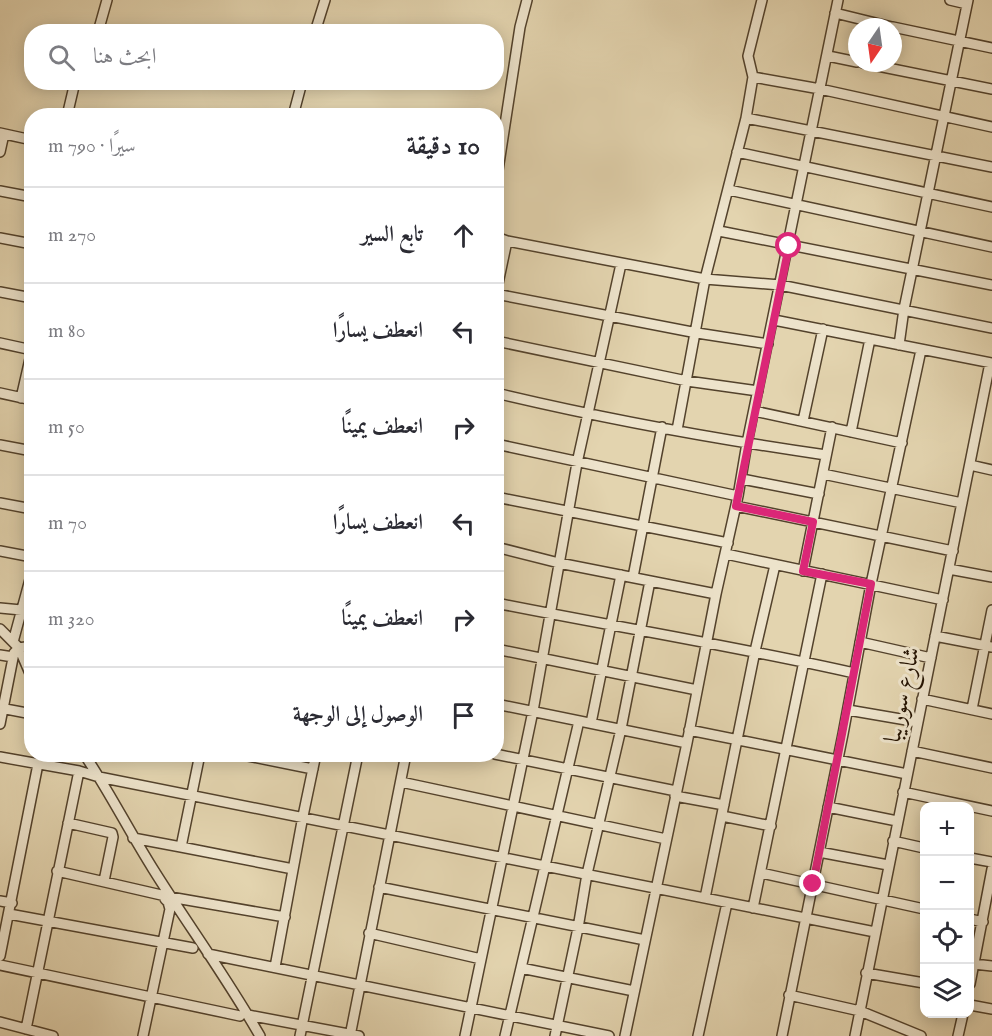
<!DOCTYPE html>
<html lang="ar">
<meta charset="utf-8">
<style>
body{margin:0;font-family:"IM FELL English",Amiri,serif;background:#f7f7f7;color:#2b2b33;direction:rtl}
.controls{position:absolute;right:18px;bottom:18px;display:grid;overflow:hidden;border-radius:12px;box-shadow:0 3px 15px #0003}
.controls button{width:54px;height:54px;display:grid;place-items:center;padding:0;border:0;border-bottom:2px solid #e1e1e2;background:#fff;color:#2b2b33;font:30px sans-serif}
.compass{position:absolute;left:848px;top:18px;width:54px;height:54px;border-radius:50%;background:#fff;box-shadow:0 3px 15px #0003;rotate:193deg}
.stop{position:absolute;width:18px;height:18px;margin:-14px;border:4px solid #db2777;border-radius:50%;background:#fff}
.stop.end{background:#db2777;border-color:#fff;box-shadow:0 2px 6px #0008}
.list{margin:0;padding:0;list-style:none}
h2{display:flex;justify-content:space-between;align-items:center;height:78px;margin:0;padding:0 24px;font-size:26px}
h2 small{font-size:20px;font-weight:400;color:#7c7c81}
.list li{display:grid;grid-template-columns:39px 1fr auto;gap:18px;align-items:center;box-sizing:border-box;height:96px;padding:0 24px;border-top:2px solid #e1e1e2}
.list b{display:block;font-size:22px;white-space:nowrap}
.list em{font-size:20px;font-style:normal;color:#7c7c81}
.icon{flex:none;width:33px;height:33px;fill:none;stroke:currentColor;stroke-width:2;stroke-linecap:round;stroke-linejoin:round}
.map{position:relative;flex:none;width:992px;height:1036px;overflow:hidden;direction:ltr}
.search{position:absolute;background:#fff;box-shadow:0 3px 15px #0003;left:24px;top:24px;width:480px;height:66px;display:flex;align-items:center;gap:15px;box-sizing:border-box;padding:0 21px;border-radius:24px;color:#7c7c81;font-size:22px}
.panel{position:absolute;background:#fff;box-shadow:0 3px 15px #0003;left:24px;top:108px;width:480px;height:654px;border-radius:24px;direction:rtl}
.map>svg:first-child{display:block}
.lines{fill:none;stroke-linecap:round;stroke-linejoin:round}
.minor-casing{stroke:#53422c;stroke-width:12}
.minor{stroke:#ede3cb;stroke-width:9}
.route{stroke:#db2777;stroke-width:8}
.labels{text-anchor:middle;dominant-baseline:central;stroke-width:6;stroke-linejoin:round;paint-order:stroke}
.street-label{font-size:24px;fill:#231201;stroke:#ede3cb}
</style>
<div class="map">
<svg width="992" height="1036" viewBox="0 0 992 1036">
<rect width="100%" height="100%" fill="#e3d4af"/>
<filter id="stains"><feTurbulence type="fractalNoise" baseFrequency=".00333" numOctaves="4"/><feColorMatrix values="0 0 0 0 .2 0 0 0 0 .09 0 0 0 0 .02 0 0 0 .5 -.17"/></filter>
<radialGradient id="worn" r=".72"><stop offset=".6" stop-color="#630" stop-opacity="0"/><stop offset="1" stop-color="#630" stop-opacity=".3"/></radialGradient>
<g class="lines">
<g class="minor-casing">
<path id="minor" d="M950,0l17,4
M835,13l57,14
M893,27l99,21
M98,32l9,-32
M315,32l10,-32
M828,56l29,6
M863,63l129,26
M753,77l67,12 172,38
M67,116l8,-34
M293,116l9,-34
M746,118l246,49
M0,133l32,7
M0,152l4,-18
M737,152l255,55
M496,183l24,-156 7,-27
M729,190l263,57
M0,191l32,6
M719,231l273,54
M496,237l11,4 198,38 75,6 212,43
M0,238l32,6
M0,292l32,6
M496,293l11,-52
M496,294l201,39 71,11
M774,320l218,43
M496,341l191,40 71,10
M0,343l32,7 -11,48
M899,345l5,-36 64,-309
M0,393l32,7
M496,393c109,26 219,46 330,62
M754,411l148,32
M803,421l20,-92
M677,430l28,-151 41,-161 7,-41 -5,-21 14,-56
M851,432l19,-93
M496,444l242,52
M0,445l32,6
M970,465l22,5
M823,474l139,29
M742,479l77,15
M496,497l232,46
M0,503l32,6
M736,506l217,45
M496,547l63,16 157,31
M0,551l32,6
M726,554l217,46
M949,569l43,8
M803,571l29,-144
M633,577l29,-150
M496,603c120,24 239,43 358,70
M0,608l32,3
M0,629l19,19 13,30
M935,636l57,11
M13,642l19,-70
M860,642l71,16
M496,649l201,41
M0,655l13,2
M922,699l70,15
M496,704l191,39
M0,708l32,6
M972,709l20,-99
M848,710l70,12
M591,723l30,-148
M0,724l14,-71 5,-5 13,-2
M689,730l218,44
M912,751l80,17
M84,754c25,37 45,77 69,115 35,56 74,109 107,167
M238,754l75,15
M495,754l181,37
M0,757l79,14 20,6 776,155
M401,782l265,57
M903,792l89,19
M675,796l49,9
M828,807l69,14
M722,816l49,10
M68,823l44,10 1,4 -9,44
M133,838l48,9 19,-93
M893,841l31,7
M181,847l112,22
M819,852l69,13
M970,858l22,4
M57,871l113,26 115,20
M761,873l163,36
M379,887l266,53
M705,898l50,-247 20,-86
M0,901l12,2
M753,908l69,-334
M9,914l184,34
M970,919l13,3
M369,933l112,26
M208,954l401,82
M0,956l38,-192
M974,964l18,2
M0,965l240,51
M275,967l28,-151 13,-62
M521,968l113,23
M866,973l58,10
M970,984l22,-115
M789,995l71,16 61,25
M970,1005l22,4
M248,1015l111,21
M0,1022l53,14
M26,1029l53,-258
M143,1036l27,-127 -2,-7 -3,-3
M300,1036l58,-282
M350,1036l56,-282
M465,1036l68,-325 44,-248 44,-199
M505,1036l74,-315
M555,1036l23,-108 9,-54 34,-145 29,-148
M625,1036l62,-293 29,-149 22,-98 9,-53 91,-443
M698,1036l29,-133
M782,1036l61,-302 28,-150 50,-234
M855,1036l135,-673
M958,1036l5,-22"/>
</g>
<use href="#minor" class="minor"/>
</g>
<g class="lines">
<path class="route" d="M789,246l-53,260 77,16 -10,49 68,13 -58,300"/>
</g>
<g class="labels">
<g class="street-label">
<text transform="translate(903 695) rotate(-78)">شارع سوريبا</text>
</g>
</g>
<rect width="100%" height="100%" filter="url(#stains)"/>
<rect width="100%" height="100%" fill="url(#worn)"/>
</svg>
<div class="controls">
<button>+</button>
<button>−</button>
<button><svg class="icon" aria-label="locate" viewBox="0 0 24 24"><circle cx="12" cy="12" r="6"/><path d="M12 2v4M12 18v4M2 12h4M18 12h4"/></svg></button>
<button><svg class="icon" aria-label="layers" viewBox="0 0 24 24"><path d="M12 4l9 5-9 5-9-5zM3 14l9 5 9-5"/></svg></button>
</div>
<svg class="compass" viewBox="-18 -18 36 36"><path d="M0-13l5 13h-10z" fill="#e53935"/><path d="M0 13l5-13h-10z" fill="#7c7c81"/></svg>
<div class="stop" style="left:789px;top:246px"></div>
<div class="stop end" style="left:813px;top:884px"></div>
<div class="search"><svg class="icon" aria-label="search" viewBox="0 0 24 24"><circle cx="10" cy="10" r="6"/><path d="M15 15l6 6"/></svg>ابحث هنا</div>
<section class="panel">
<h2>10 دقيقة<small>سيرًا · 790 m</small></h2>
<ul class="list">
<li><svg class="icon" aria-label="ahead" viewBox="0 0 24 24"><path d="M12 20V5M6 11l6-6 6 6"/></svg><div><b>تابع السير</b></div><em>270 m</em></li>
<li><svg class="icon" aria-label="left" viewBox="0 0 24 24"><path d="M17 20v-9H6M10 6l-5 5 5 5"/></svg><div><b>انعطف يسارًا</b></div><em>80 m</em></li>
<li><svg class="icon" aria-label="right" viewBox="0 0 24 24"><path d="M7 20v-9h11M14 6l5 5-5 5"/></svg><div><b>انعطف يمينًا</b></div><em>50 m</em></li>
<li><svg class="icon" aria-label="left" viewBox="0 0 24 24"><path d="M17 20v-9H6M10 6l-5 5 5 5"/></svg><div><b>انعطف يسارًا</b></div><em>70 m</em></li>
<li><svg class="icon" aria-label="right" viewBox="0 0 24 24"><path d="M7 20v-9h11M14 6l5 5-5 5"/></svg><div><b>انعطف يمينًا</b></div><em>320 m</em></li>
<li><svg class="icon" aria-label="arrive" viewBox="0 0 24 24"><path d="M6 21V4h12l-3 4 3 4H6"/></svg><div><b>الوصول إلى الوجهة</b></div></li>
</ul>
</section>
</div>
